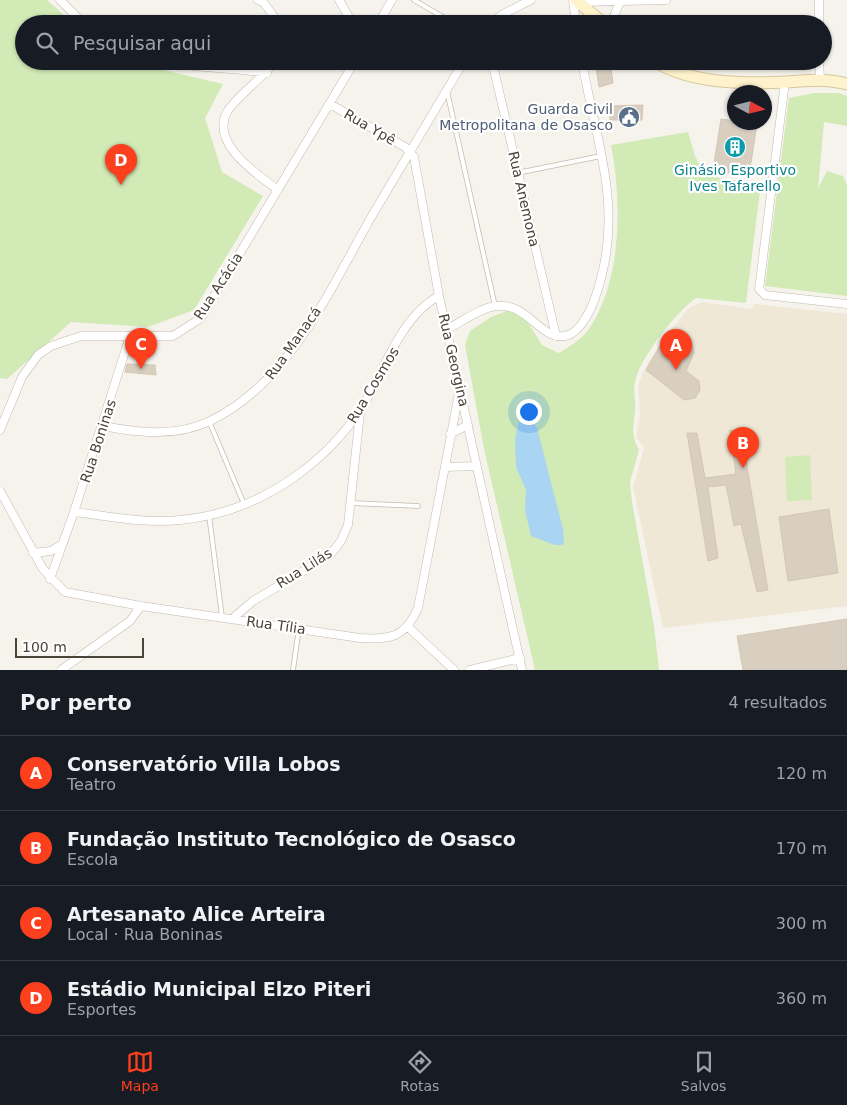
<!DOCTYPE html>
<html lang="pt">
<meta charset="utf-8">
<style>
body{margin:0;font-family:"DejaVu Sans",sans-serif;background:#20242c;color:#f1f3f6}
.compass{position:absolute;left:727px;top:85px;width:45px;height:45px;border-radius:50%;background:#171b24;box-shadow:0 1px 4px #0004;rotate:97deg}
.scale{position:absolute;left:15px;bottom:12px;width:129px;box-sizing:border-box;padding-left:5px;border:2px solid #4b4439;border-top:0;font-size:14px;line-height:18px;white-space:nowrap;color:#4b4439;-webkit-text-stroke:4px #fff;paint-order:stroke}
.you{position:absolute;left:528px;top:411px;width:18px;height:18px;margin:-12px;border:4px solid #fff;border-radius:50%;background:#1a73e8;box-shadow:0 0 0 8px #1a73e833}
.badge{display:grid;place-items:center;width:32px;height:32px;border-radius:50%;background:#fc3f1d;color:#fff;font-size:16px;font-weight:700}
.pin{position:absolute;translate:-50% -41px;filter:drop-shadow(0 1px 2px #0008)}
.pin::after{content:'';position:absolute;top:26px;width:18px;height:15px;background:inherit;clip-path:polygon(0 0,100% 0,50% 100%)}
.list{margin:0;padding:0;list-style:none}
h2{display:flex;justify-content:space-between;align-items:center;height:65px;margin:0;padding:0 20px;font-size:21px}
h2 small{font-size:16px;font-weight:400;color:#9ea1a6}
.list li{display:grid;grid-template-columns:32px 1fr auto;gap:15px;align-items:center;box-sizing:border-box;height:75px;padding:0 20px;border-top:1px solid #363941}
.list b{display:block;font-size:19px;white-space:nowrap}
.list p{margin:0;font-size:16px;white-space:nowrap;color:#9ea1a6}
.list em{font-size:16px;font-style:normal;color:#9ea1a6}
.icon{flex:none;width:28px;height:28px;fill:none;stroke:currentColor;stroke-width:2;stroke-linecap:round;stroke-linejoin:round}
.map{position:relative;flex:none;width:847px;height:670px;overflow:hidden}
.search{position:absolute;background:#171b24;box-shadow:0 1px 4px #0004;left:15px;right:15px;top:15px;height:55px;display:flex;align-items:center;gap:12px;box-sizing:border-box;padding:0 18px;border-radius:28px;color:#9ea1a6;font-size:19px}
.sheet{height:365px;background:#171b24}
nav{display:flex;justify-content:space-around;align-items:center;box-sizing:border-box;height:70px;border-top:1px solid #363941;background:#171b24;font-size:14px;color:#9ea1a6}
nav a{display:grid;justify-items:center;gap:2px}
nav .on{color:#fc3f1d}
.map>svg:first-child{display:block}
.education{fill:#efe8d6}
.green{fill:#d2eab5}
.water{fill:#a9d4f2}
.building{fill:#d8cfc1;stroke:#d3c7b4}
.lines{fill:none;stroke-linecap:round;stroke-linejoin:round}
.service-casing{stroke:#c2bbae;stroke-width:5.5}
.minor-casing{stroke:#c2bbae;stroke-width:9}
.secondary-casing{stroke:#d6c79b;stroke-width:13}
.service{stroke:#fff;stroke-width:4}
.minor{stroke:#fff;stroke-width:8}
.secondary{stroke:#fff3cd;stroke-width:11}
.labels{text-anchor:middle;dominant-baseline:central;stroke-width:4.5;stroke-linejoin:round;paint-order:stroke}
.service-label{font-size:14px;fill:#4e5e75;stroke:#fff;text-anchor:end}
.street-label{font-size:14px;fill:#4b4439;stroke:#fff}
.culture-label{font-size:14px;fill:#0d838f;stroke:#fff}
</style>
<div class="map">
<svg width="847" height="670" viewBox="0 0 847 670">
<rect width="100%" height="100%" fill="#f6f3ec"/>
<path class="education" d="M702,302l50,7 2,-5 93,10v292l-184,22 -30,-141 11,-39 -8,-11 4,-23 -2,-29 6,-15 18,-30 27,-32z"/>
<path class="green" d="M0,0h47l27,24h-50v37h101l98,23 -18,34 17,54 41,24 -69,114 -46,17 -77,-5 -64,57 -7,-1z
M814,93h24l9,3v30l-23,-4 -6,66 9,-17 16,5 4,9v111l-82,-10 24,-188z
M688,132l7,24 9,17 19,6 38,4 -15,120 -50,-5c-19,13 -57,61 -61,84 -2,9 1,19 0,27 -1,18 -5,25 4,41l-9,32 2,20 22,124 5,44h-124l-51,-221 -19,-104 5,-14 21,-14 18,-7 15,6 18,29 17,8c11,-7 22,-13 30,-24 33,-48 33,-128 22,-184z
M810,455l2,45 -25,1 -2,-44z"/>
<path class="water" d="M525,419l6,1 6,8 26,101 1,13 -2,3h-7l-24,-9 -6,-26 1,-20 -10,-23 -1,-28 4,-17z"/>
<path class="building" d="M595,61h15l3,22 -14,4z
M643,105l-1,15h-32l-1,-14z
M721,119l36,5 -8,52 -36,-6z
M686,336l6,8 2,9 -8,18 13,10 1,9 -5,8 -11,2 -38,-30 14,-24 13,10z
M127,364l28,1 1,10 -31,-3z
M730,430l11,1 27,159 -11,2 -16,-68 -7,2 -8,-41 -18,2 10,71 -10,3 -21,-128h10l8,45 31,-4z
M829,509l9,64 -50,8 -9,-64z
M847,619v51h-104l-6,-34z"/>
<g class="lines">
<g class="service-casing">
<path id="service" d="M414,0l41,24
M447,91l48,215
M517,173l84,-17
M209,421l35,83
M351,503l67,3
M209,515l13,102
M293,670l6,-42"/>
</g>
<g class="minor-casing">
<path id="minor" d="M60,0l24,24
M258,0l6,3 15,21
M339,0l14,24
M573,0l3,24
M819,0v24
M579,2l87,-2
M378,24l14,-24
M490,24l13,-10 28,-14
M615,24l-1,-8 6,-14
M162,61c35,8 70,6 105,12
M275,61c-12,17 -39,36 -48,51 -17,32 30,62 51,78
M492,61l64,275
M819,61l1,19
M785,82l-26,207 6,6 82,9
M330,104l75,43 9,10 25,139 83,374
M447,329c15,-7 31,-20 48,-23 34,-4 44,34 70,30 12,-2 20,-16 25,-26 6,-12 10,-27 13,-40 17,-74 -9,-137 -21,-209
M103,426c35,7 74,11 107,-5 80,-38 121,-134 163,-207 30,-51 61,-102 91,-153
M0,430l22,-53 16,-22 13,-9 30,-10h92l28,-18 154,-257
M450,434l18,-9
M445,467l31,-1
M0,491l43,78 22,23 76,14 219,32c29,2 45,0 58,-30l42,-220
M74,512c35,4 71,12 106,8 80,-7 155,-60 192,-130 16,-32 34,-77 67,-94
M33,553l18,-2 11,-7
M50,579l24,-67 56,-176
M232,619l21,-18 77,-46 11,-14 7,-16 12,-112
M408,627l46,43
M61,670l69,-49 11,-15
M470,670l50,-12"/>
</g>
<g class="secondary-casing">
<path id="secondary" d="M576,0l28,24
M654,61c38,23 89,23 132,21 20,-1 41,-4 61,2"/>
</g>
<use href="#service" class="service"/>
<use href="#minor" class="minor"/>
<use href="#secondary" class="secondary"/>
</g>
<defs>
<g id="civic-disc" transform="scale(1.125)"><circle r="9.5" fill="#5c6f8a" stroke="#fff"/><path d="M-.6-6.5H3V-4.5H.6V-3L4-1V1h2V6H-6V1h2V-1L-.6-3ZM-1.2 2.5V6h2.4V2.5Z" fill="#fff"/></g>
<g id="building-disc" transform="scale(1.125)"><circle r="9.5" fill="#0f9aa8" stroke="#fff"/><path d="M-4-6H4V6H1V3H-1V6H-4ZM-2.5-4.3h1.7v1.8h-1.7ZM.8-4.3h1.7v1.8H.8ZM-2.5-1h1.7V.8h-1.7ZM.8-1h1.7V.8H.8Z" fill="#fff"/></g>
</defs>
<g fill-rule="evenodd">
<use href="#civic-disc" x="629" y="117"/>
<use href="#building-disc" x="735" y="147"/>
</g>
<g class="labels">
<g class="service-label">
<text x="613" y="109">Guarda Civil<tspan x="613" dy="16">Metropolitana de Osasco</tspan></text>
</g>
<g class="street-label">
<text transform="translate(370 127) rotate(30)">Rua Ypê</text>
<text transform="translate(524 199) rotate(77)">Rua Anemona</text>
<text transform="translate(218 286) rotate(-57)">Rua Acácia</text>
<text transform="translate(293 343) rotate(-55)">Rua Manacá</text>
<text transform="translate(454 360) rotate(77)">Rua Georgina</text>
<text transform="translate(373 385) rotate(-59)">Rua Cosmos</text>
<text transform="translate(98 441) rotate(-72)">Rua Boninas</text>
<text transform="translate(304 568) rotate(-32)">Rua Lilás</text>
<text transform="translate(276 625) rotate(8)">Rua Tília</text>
</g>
<g class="culture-label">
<text x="735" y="170">Ginásio Esportivo<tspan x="735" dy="16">Ives Tafarello</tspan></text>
</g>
</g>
</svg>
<svg class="compass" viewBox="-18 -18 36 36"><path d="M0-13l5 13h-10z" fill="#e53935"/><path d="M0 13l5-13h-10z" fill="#9ea1a6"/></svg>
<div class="scale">100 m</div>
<div class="you"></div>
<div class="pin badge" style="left:676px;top:370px">A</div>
<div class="pin badge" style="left:743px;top:468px">B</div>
<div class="pin badge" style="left:141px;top:369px">C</div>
<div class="pin badge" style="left:121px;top:185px">D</div>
<div class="search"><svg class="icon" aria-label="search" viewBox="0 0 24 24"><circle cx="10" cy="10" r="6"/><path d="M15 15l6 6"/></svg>Pesquisar aqui</div>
</div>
<section class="sheet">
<h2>Por perto<small>4 resultados</small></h2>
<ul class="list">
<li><span class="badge">A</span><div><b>Conservatório Villa Lobos</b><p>Teatro</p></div><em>120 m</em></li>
<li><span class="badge">B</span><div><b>Fundação Instituto Tecnológico de Osasco</b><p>Escola</p></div><em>170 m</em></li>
<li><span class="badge">C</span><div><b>Artesanato Alice Arteira</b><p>Local · Rua Boninas</p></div><em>300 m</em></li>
<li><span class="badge">D</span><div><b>Estádio Municipal Elzo Piteri</b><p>Esportes</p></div><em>360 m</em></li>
</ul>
</section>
<nav>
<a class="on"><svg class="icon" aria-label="map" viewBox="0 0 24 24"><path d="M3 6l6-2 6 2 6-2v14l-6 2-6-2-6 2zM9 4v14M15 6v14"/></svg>Mapa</a>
<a><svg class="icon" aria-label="directions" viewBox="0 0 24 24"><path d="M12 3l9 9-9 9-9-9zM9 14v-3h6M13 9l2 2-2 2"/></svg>Rotas</a>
<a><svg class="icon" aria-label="saved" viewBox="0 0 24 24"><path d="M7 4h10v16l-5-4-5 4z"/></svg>Salvos</a>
</nav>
